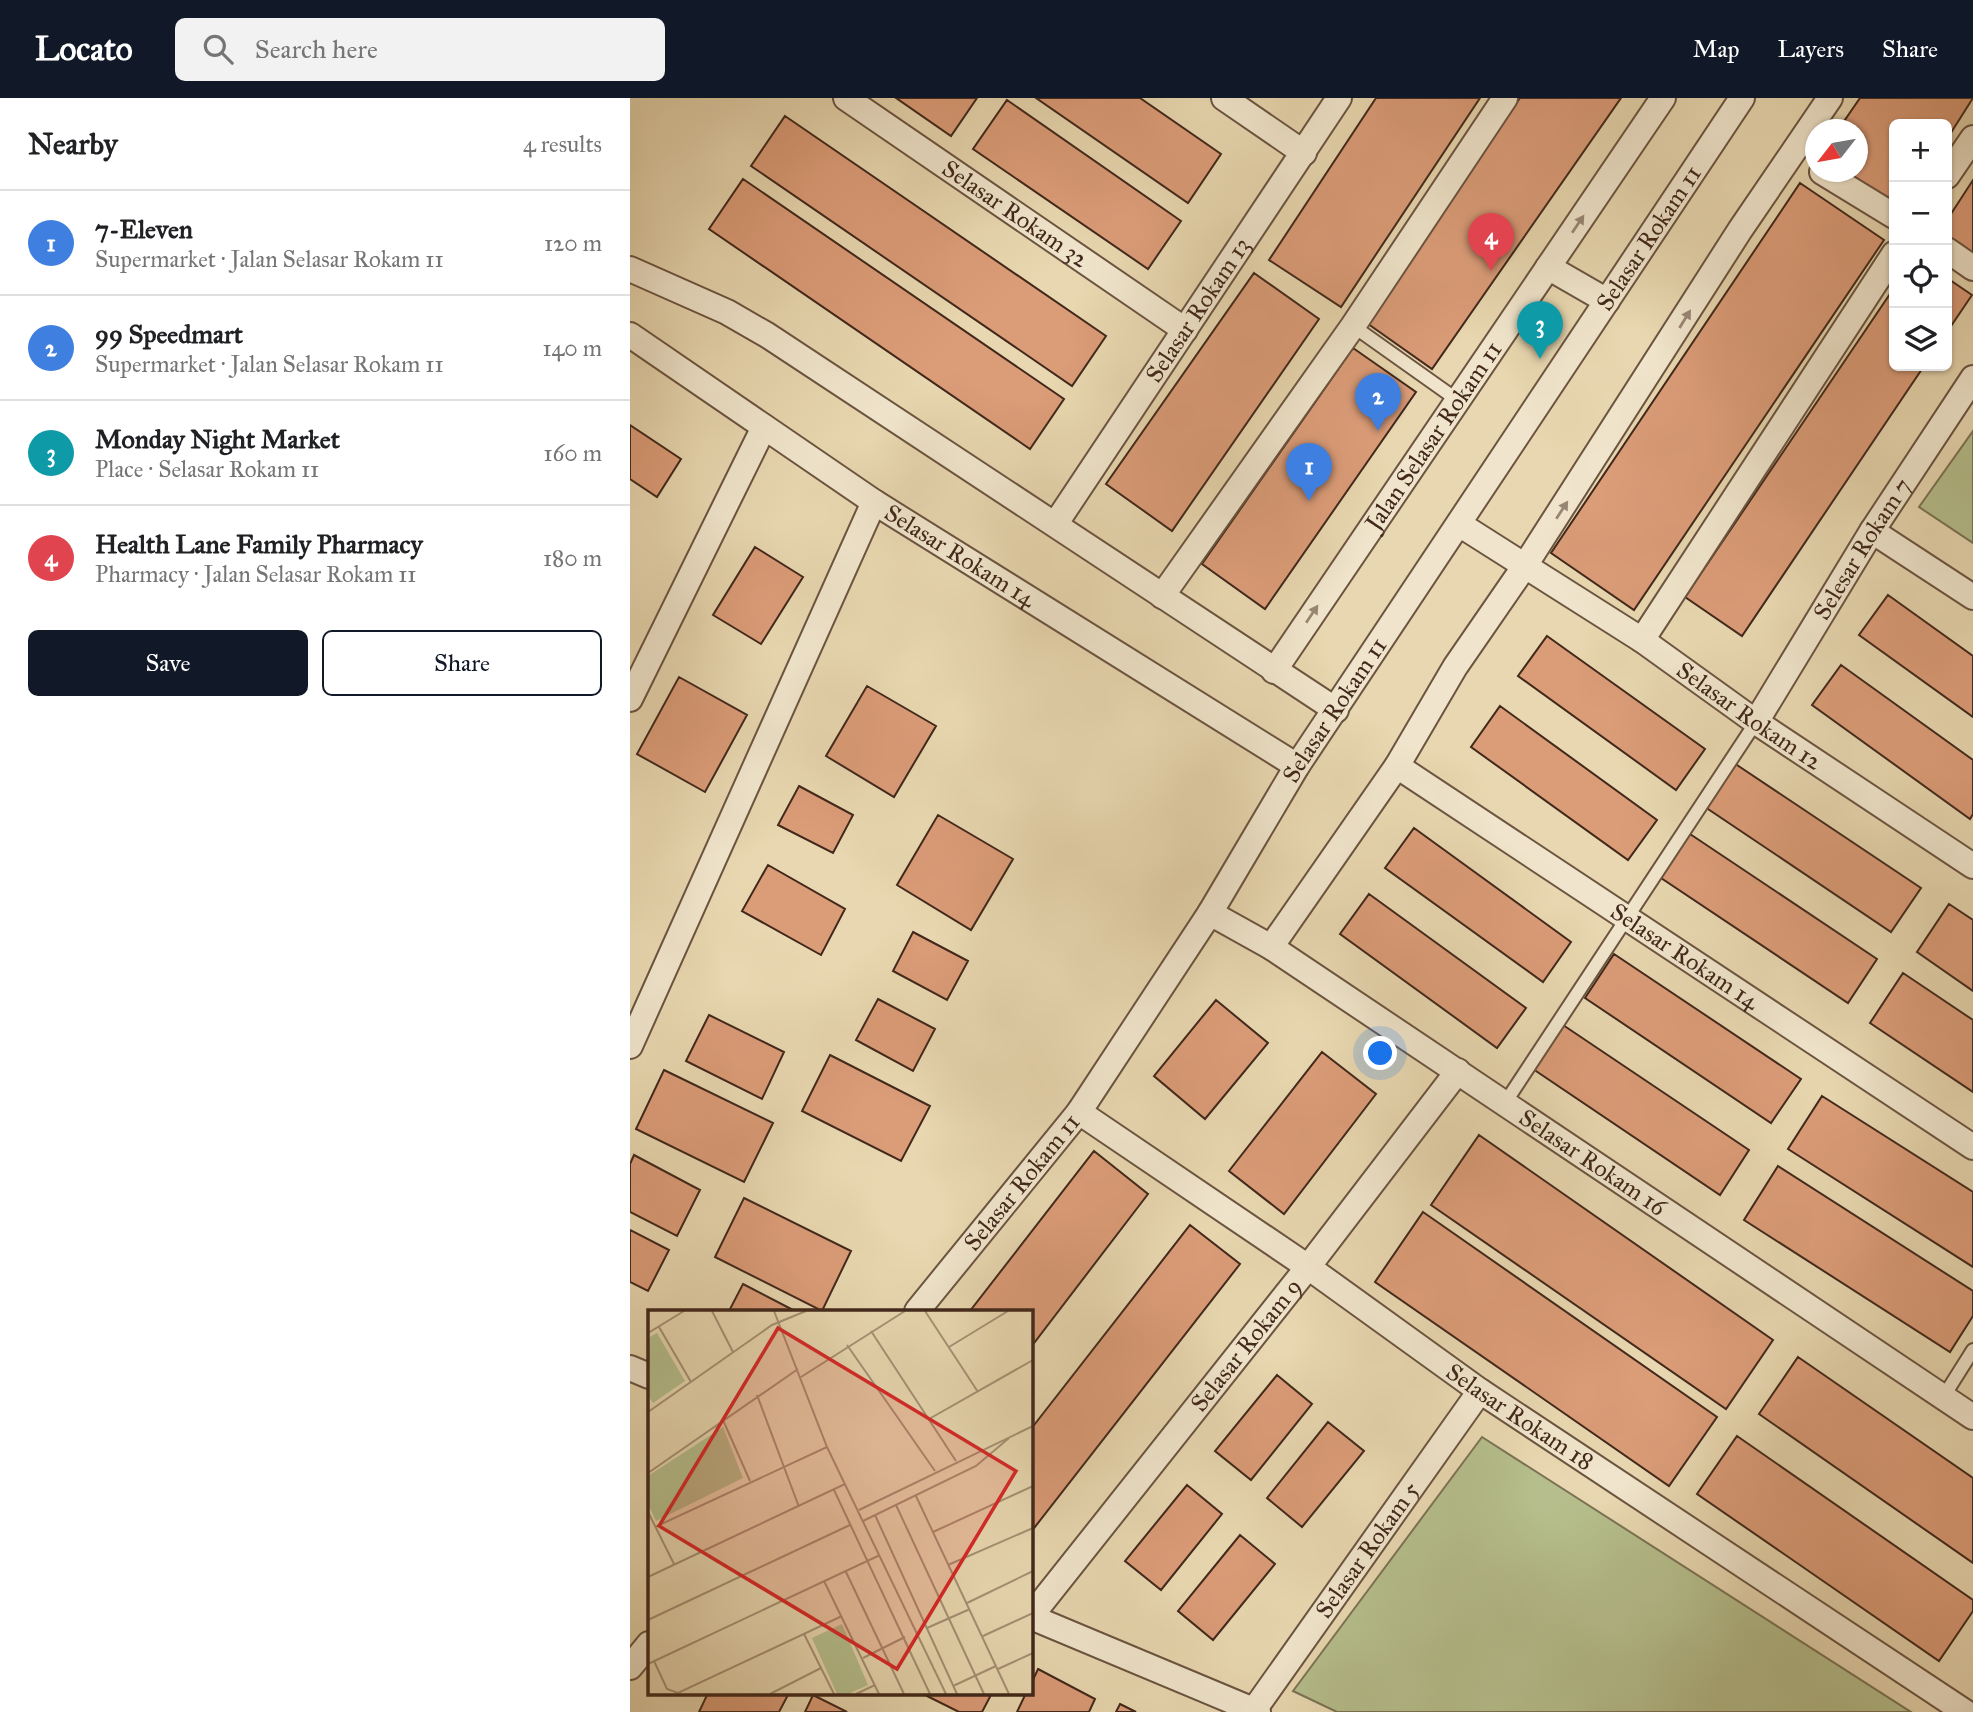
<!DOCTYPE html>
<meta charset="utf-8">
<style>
body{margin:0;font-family:"IM FELL Great Primer",serif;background:#f2f2f2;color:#202124}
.controls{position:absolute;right:21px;top:21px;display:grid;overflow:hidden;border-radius:10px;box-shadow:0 2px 5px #0004}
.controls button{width:63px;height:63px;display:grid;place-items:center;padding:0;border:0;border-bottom:2px solid #e0e0e0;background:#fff;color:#202124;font:35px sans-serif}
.compass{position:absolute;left:1175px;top:21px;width:63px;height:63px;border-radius:50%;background:#fff;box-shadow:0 2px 5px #0004;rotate:239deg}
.you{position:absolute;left:751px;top:956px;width:24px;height:24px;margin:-18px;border:5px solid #fff;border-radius:50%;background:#1a73e8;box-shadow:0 0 0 10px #1a73e833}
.badge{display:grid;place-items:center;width:46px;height:46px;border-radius:50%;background:#111827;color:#fff;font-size:23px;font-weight:700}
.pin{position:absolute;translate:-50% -58px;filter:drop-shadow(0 2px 4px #0008)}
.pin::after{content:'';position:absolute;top:37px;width:24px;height:21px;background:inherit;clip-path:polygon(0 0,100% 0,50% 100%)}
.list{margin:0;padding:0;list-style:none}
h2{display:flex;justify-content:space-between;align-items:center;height:91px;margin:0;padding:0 28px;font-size:30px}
h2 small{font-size:23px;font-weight:400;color:#757577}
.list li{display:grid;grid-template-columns:46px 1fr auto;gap:21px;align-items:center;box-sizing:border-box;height:105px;padding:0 28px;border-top:2px solid #e0e0e0}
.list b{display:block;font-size:26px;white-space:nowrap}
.list p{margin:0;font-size:23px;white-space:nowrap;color:#757577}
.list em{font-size:23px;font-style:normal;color:#757577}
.actions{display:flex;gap:14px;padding:21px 28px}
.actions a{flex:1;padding:16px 0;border:2px solid #111827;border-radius:10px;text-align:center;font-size:24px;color:#111827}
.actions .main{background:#111827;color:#fff}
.icon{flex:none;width:38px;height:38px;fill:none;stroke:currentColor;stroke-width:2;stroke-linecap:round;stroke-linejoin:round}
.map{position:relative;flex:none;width:1343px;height:1614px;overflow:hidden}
header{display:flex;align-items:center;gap:42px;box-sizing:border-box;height:98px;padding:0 35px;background:#111827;color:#fff}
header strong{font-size:33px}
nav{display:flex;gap:38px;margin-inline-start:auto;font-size:24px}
.search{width:490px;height:63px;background:#f2f2f2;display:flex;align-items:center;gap:18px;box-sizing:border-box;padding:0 24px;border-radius:10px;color:#757577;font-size:26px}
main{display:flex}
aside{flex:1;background:#fff}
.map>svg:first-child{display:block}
.green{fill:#b5be8c;stroke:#7b7354;stroke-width:2}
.building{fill:#db9c78;stroke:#41281b;stroke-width:2}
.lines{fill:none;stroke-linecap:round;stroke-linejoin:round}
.service-casing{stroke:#6b5440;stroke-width:16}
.minor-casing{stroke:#6b5440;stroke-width:28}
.service{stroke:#f0e5cc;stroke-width:12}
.minor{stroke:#f0e5cc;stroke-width:24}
.oneway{fill:#988674}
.labels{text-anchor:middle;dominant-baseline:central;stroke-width:5;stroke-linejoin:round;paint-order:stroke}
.street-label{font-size:24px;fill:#41281b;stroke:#f0e5cc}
.inset-road{fill:none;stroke:#a59174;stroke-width:2}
.view{fill:#d62828;fill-opacity:0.15;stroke:#d62828;stroke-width:3.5}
.inset-edge{fill:none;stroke:#41281b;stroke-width:3.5}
</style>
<header>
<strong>Locato</strong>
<div class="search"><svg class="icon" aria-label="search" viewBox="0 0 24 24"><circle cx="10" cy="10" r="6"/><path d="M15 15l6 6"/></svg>Search here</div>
<nav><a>Map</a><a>Layers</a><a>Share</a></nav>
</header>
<main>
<aside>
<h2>Nearby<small>4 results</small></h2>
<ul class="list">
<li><span class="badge" style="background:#3f7fe0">1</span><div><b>7-Eleven</b><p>Supermarket · Jalan Selasar Rokam 11</p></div><em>120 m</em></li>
<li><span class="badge" style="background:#3f7fe0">2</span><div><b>99 Speedmart</b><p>Supermarket · Jalan Selasar Rokam 11</p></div><em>140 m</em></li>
<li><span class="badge" style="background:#0f9aa8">3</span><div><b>Monday Night Market</b><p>Place · Selasar Rokam 11</p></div><em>160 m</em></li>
<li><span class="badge" style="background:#e0444e">4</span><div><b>Health Lane Family Pharmacy</b><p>Pharmacy · Jalan Selasar Rokam 11</p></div><em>180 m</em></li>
</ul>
<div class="actions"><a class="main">Save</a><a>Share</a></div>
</aside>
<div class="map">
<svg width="1343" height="1614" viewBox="0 0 1343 1614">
<rect width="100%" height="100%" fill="#e8d7b0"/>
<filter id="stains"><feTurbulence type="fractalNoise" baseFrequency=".00286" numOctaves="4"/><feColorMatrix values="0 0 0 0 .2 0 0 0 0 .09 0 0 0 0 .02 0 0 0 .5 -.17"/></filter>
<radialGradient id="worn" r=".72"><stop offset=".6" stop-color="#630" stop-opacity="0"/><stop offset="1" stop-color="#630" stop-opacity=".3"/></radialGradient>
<path class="green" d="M1343,333v112l-54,-36z
M852,1339l429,275h-574l-44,-21z"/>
<path class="building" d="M266,0h81l-26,38z
M406,0h104l81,56 -33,49z
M746,0h104l-139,209 -72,-47z
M890,0h101l-189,271 -68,-48z
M1230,0h113l-26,41v-15h-53v83l-51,-35h14v-42h-19z
M377,2l174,121 -33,48 -175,-120z
M155,18l321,220 -34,50 -321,-220z
M113,81l321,220 -34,50 -321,-220z
M1343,82v74l-26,-17v-17z
M1170,85l84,57 -250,370 -83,-57z
M624,175l65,46 -147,212 -66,-47z
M1317,180l25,17 -25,37z
M1264,190v78h30l-182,270 -57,-39z
M723,250l63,44 -151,217 -63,-45z
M0,327l51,34 -24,38 -27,-18z
M125,449l48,30 -42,67 -48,-29z
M1258,497l85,61v61l-114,-82z
M917,538l158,113 -29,41 -158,-114z
M1211,567l132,95v54l-3,5 -158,-114z
M49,579l68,38 -42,77 -68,-38z
M237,588l69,40 -42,71 -68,-41z
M870,608l157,114 -29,40 -157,-113z
M1104,665l187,125 -30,44 -186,-125z
M169,688l54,29 -20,38 -55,-28z
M308,717l75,44 -42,71 -74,-45z
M784,730l157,114 -28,40 -158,-114z
M1060,736l187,125 -29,44 -187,-125z
M138,767l77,44 -24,46 -79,-44z
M739,796l157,114 -29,40 -157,-114z
M1319,806l24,16v71l-56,-39z
M283,834l55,29 -21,39 -54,-29z
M984,856l187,125 -30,44 -186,-125z
M1273,875l70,47v72l-103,-69z
M248,901l57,30 -22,42 -57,-31z
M586,902l52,43 -63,76 -51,-43z
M79,917l75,37 -22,47 -76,-38z
M933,927l186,125 -29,45 -187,-126z
M692,954l54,42 -92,120 -55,-43z
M200,957l100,51 -29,55 -99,-50z
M34,972l109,53 -29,59 -108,-53z
M1192,998l151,96v75l-185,-118z
M849,1037l294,205 -47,69 -295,-204z
M464,1053l54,43 -117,153v-36h-61z
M4,1057l66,35 -23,46 -47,-24v-48z
M1148,1068l195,125v25l-23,36 -206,-132z
M114,1100l107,53 -29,60 -107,-54z
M793,1114l294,205 -48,69 -294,-204z
M560,1127l50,39 -209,268v-103z
M0,1132l39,20 -21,41 -18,-9z
M113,1186l52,27h-66z
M1168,1259l175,121v85l-214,-149z
M647,1277l35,29 -61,76 -36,-29z
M698,1324l36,29 -62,76 -35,-29z
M1107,1338l236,164v11l-34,50 -242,-167z
M557,1387l35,29 -61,76 -36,-29z
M610,1437l35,29 -62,76 -35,-29z
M408,1571l57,30 -6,13h-72l9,-19h5v-9z
M78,1595h81l-10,19h-80z
M291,1595h71l-10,19h-23z
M183,1597l34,17h-42z
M490,1606l16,8h-20z"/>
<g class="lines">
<g class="service-casing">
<path id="service" d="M723,228l103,73
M875,1005l251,-381
M1314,1298l29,-46"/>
</g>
<g class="minor-casing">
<g id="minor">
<path id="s1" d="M216,0l339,232"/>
<path d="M594,0l80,55"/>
<path d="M1192,74l72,44"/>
<path d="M1317,78l26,-38"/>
<path d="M1317,152l26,18"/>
<path d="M918,169l59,34"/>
<path d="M0,171l97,43 40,23 569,375"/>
<path id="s2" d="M0,237l244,167 423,264"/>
<path id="s3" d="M426,425l283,-425"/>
<path id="s4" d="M829,426l183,116 114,82 217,144"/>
<path d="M1242,433l101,66"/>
<path d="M532,498l191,-270 152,-228"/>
<path d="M1012,542l252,-386"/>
<path id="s5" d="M644,573l389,-573"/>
<path d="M0,601l134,-272"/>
<path id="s6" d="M1126,624l116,-191 101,-153"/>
<path id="s7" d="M767,668l576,381"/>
<path id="s8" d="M580,815l61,34 702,470"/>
<path d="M641,849l126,-181 58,-99 69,-100 216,-337 90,-132"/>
<path d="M0,948l244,-544"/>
<path id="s9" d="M449,1014l229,155 172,124 485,321"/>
<path id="s10" d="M287,1213l162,-199 131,-199 87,-147 445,-668"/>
<path d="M0,1270l19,8"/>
<path id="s11" d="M401,1518l277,-349 150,-196"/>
<path d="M401,1519l227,95"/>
<path d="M0,1569l19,-23"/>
<path id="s12" d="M624,1612l226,-319"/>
</g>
</g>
<use href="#service" class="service"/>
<use href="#minor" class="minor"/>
</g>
<defs><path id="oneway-solid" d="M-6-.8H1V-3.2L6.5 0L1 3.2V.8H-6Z" transform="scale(1.75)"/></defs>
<g class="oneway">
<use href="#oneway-solid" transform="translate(948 126) rotate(-56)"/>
<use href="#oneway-solid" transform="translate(1055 221) rotate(-58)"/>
<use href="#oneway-solid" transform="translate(932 412) rotate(-57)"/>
<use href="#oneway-solid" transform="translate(682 516) rotate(-56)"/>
</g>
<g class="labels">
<g class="street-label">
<text stroke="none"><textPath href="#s1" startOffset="205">Selasar Rokam 32</textPath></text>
<text stroke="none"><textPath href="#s10" startOffset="1300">Selasar Rokam 11</textPath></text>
<text stroke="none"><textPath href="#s3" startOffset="256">Selasar Rokam 13</textPath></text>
<text stroke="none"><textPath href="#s5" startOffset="284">Jalan Selasar Rokam 11</textPath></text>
<text stroke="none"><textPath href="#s6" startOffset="203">Selesar Rokam 7</textPath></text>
<text stroke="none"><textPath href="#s2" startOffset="397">Selasar Rokam 14</textPath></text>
<text stroke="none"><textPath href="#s10" startOffset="733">Selasar Rokam 11</textPath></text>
<text stroke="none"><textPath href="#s4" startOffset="348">Selasar Rokam 12</textPath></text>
<text stroke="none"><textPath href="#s7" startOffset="345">Selasar Rokam 14</textPath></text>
<text stroke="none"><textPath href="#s8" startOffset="457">Selasar Rokam 16</textPath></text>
<text stroke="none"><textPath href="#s10" startOffset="166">Selasar Rokam 11</textPath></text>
<text stroke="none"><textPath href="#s11" startOffset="346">Selasar Rokam 9</textPath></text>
<text stroke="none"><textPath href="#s9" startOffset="536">Selasar Rokam 18</textPath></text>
<text stroke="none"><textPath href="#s12" startOffset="196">Selasar Rokam 5</textPath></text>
</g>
</g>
<g transform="translate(18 1212)">
<rect width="385" height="385" fill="#e8d7b0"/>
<path d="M9,23l28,48 -32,22 -5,-7v-58zM75,117l20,51 -87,43 -8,-17v-28zM194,314l26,61 -20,9h-11l-25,-56z" fill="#b5be8c"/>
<path class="inset-road" d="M64,1l21,41M126,1l53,136 119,247M277,1l53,81M11,17l32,55M223,21l85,130M0,23l36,-22M199,35l88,126M301,37l59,-36M153,67l104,-66M109,85l42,112M0,102l124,-87 34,-14M281,109l104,-59M75,110l27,61M0,163l150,-104M186,180l96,204M268,186l93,198M248,195l88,189M211,200l174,-84M0,202l26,52M227,205l82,179M215,211l113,-55 33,-28M7,217l172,-80M285,222l100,-46M300,255l85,-37M198,262l58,122M0,267l197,-93M176,271l55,113M319,293l66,-32M0,310l202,-95M279,318l43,-19M156,324l30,60M335,326l50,-23M215,348l42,-21M6,351l13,28 11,4 164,-77M0,354l232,-109M350,359l35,-16M305,376l43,-20M122,384l51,-26M208,384l19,-9"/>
<path class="view" d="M130,18l238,143 -119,198 -238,-143z"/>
<rect width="385" height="385" class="inset-edge"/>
</g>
<rect width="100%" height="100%" filter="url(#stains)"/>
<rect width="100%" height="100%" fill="url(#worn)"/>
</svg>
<div class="controls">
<button>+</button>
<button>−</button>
<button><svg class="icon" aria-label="locate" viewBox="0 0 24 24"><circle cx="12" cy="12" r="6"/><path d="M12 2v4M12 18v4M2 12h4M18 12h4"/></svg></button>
<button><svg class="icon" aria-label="layers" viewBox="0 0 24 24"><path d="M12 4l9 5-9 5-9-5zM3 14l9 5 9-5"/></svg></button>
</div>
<svg class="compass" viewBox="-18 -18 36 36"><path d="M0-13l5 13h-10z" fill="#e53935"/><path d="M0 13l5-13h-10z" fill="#757577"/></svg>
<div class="you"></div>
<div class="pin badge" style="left:679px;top:403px;background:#3f7fe0">1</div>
<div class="pin badge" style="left:748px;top:333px;background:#3f7fe0">2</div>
<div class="pin badge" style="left:910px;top:261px;background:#0f9aa8">3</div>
<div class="pin badge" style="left:861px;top:173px;background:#e0444e">4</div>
</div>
</main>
